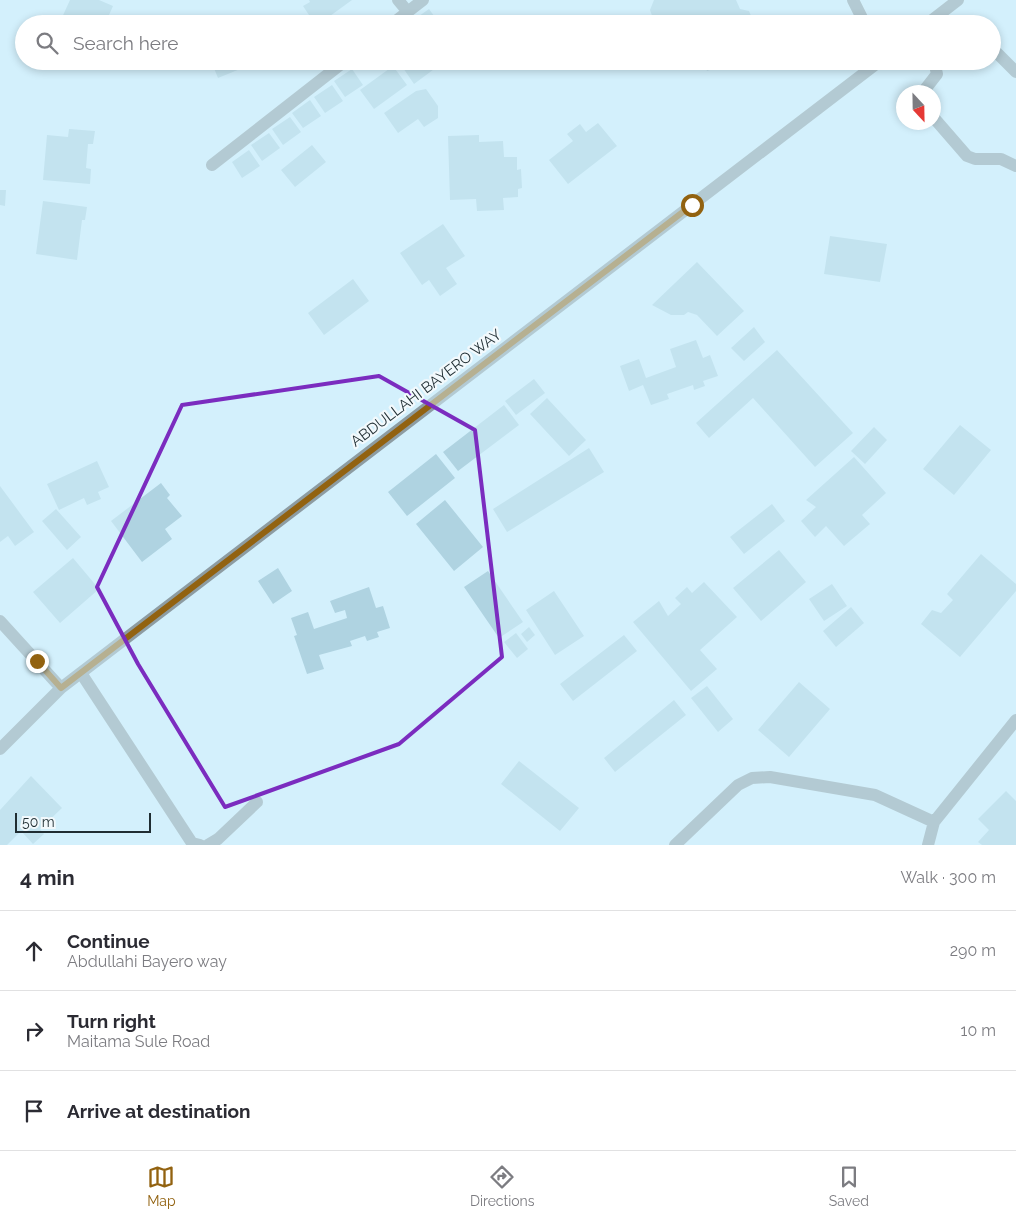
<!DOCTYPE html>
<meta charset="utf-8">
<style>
body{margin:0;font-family:Raleway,sans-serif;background:#f7f7f7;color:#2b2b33}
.compass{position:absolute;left:896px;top:85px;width:45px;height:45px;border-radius:50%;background:#fff;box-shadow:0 2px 8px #0003;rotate:158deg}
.scale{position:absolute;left:15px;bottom:12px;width:136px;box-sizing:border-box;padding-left:5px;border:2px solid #1f2d32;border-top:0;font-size:14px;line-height:18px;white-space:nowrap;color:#1f2d32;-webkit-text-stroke:4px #f2f9fc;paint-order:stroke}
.stop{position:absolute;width:15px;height:15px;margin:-11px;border:4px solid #926210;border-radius:50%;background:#fff}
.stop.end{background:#926210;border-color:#fff;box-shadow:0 1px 5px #0008}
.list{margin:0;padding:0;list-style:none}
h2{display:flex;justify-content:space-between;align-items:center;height:65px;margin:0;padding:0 20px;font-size:21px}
h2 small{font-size:16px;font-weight:400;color:#7c7c81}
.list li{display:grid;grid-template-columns:32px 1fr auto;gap:15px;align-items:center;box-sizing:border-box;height:80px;padding:0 20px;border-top:1px solid #e1e1e2}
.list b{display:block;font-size:19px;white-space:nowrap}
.list p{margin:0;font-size:16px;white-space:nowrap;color:#7c7c81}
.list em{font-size:16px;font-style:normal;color:#7c7c81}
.icon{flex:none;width:28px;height:28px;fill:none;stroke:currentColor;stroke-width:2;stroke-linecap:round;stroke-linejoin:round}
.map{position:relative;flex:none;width:1016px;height:845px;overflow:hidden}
.search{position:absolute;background:#fff;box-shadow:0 2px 8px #0003;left:15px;right:15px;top:15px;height:55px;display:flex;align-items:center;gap:12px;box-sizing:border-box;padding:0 18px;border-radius:28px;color:#7c7c81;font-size:19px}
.sheet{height:305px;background:#fff}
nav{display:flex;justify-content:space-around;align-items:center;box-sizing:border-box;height:70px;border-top:1px solid #e1e1e2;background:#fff;font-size:14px;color:#7c7c81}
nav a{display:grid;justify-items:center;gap:2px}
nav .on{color:#926210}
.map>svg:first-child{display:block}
.building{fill:#afd3e1}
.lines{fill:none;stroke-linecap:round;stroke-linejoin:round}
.minor{stroke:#8d9ca2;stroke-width:12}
.route{stroke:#926210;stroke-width:6}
.marked{fill:none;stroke:#7b2cbf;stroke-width:4;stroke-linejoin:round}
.labels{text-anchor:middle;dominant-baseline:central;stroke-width:4.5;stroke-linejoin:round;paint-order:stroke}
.street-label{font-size:15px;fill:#1f2d32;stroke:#f2f9fc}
</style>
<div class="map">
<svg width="1016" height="845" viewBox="0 0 1016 845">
<rect width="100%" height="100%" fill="#d3f0fc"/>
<path class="building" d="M70,0h29l14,6 -8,18h-46z
M309,0h43l-33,24h-4l-12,-18 7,-4z
M654,0h82l4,9 9,2 5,12 -86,1 -1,-2 -12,2 -5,-14z
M429,9l11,15h-26l-2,-3z
M211,61h49l-42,17z
M406,61h39l-31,23 -13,-19z
M703,61h29l-25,10z
M393,66l14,19 -33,24 -14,-19z
M352,69l11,16 -18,12 -11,-16z
M332,85l11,16 -18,12 -11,-16z
M426,89l12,17v12l-14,9 -6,-8 -20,14 -14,-20 32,-22z
M310,100l11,16 -18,12 -11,-15z
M290,117l11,15 -18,13 -11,-16z
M598,123l19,23 -49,38 -19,-24 24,-19 -6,-7 13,-10 6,8z
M69,129l26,2 -2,13h-5l-2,24 5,1 -1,15 -47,-4 4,-45 21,2z
M269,133l11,15 -18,13 -11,-16z
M479,135v7l24,-1 1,16h13v13l4,-1 1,19 -4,1v8l-15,1 1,12 -27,1 -1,-12 -26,1 -2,-64z
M312,145l14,17 -31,25 -14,-17z
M249,150l11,16 -18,12 -10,-16z
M0,190h6l-1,16 -5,-1z
M43,201l44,6 -2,13h-3l-5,40 -41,-6z
M443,224l22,32 -19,12 11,16 -17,12 -11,-16 -7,5 -22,-32z
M830,236l57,8 -7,38 -56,-8z
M697,262l47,49 -27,25 -20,-21 -9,-3 -4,3h-13l-19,-10z
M353,279l16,22 -45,34 -16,-22z
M754,327l11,15 -21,19 -13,-13z
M696,340l7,18 7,-3 8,21 -15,5 2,5 -11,4 -1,-5 -26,9 2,5 -18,6 -8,-20 -14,6 -9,-25 19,-7 7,19 30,-11 -6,-18z
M777,350l76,83 -38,34 -62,-69 -44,40 -13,-15z
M534,379l11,14 -29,22 -11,-14z
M547,398l39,42 -17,16 -39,-42z
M504,405l15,20 -61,46 -15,-19z
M960,425l31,25 -37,45 -31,-26z
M874,427l13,13 -22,24 -14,-13z
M589,448l15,24 -97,60 -14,-23z
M436,454l19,24 -48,38 -19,-24z
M854,457l32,36 -24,22 8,9 -26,22 -18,-20 -11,11 -14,-16 15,-14 -10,-7z
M97,461l12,26 -11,5 3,7 -14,6 -3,-7 -25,12 -12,-26z
M161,483l9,12 -3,3 15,18 -17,13 7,10 -30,23 -31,-41z
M0,486l34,46 -19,14 -7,-10 -8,6z
M445,500l38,47 -29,24 -38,-47z
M772,504l13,17 -41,33 -14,-17z
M56,509l25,28 -14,13 -25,-29z
M779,550l27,32 -45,39 -28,-33z
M981,554l35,30v7l-56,66 -39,-33 11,-14 9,3 12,-13 -6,-6z
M73,558l26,31 -39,34 -27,-31z
M278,568l14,23 -19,13 -15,-23z
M488,571l35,51 -24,16 -35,-51z
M704,582l33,35 -37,33 17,19 -26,22 -58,-69 26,-21 9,15 13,-12 -6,-6 12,-11 5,6z
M832,584l15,22 -23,15 -15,-22z
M369,587l7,21 7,-2 7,22 -13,4 2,5 -12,4 -2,-5 -15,5 2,5 -33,9 5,14 -17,5 -13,-38 3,-1 -6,-17 17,-6 6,17 33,-11 -2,-8 -10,3 -5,-12z
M554,591l30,45 -29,19 -29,-45z
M851,607l13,16 -28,24 -13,-16z
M529,627l6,8 -8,7 -6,-8z
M516,633l12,16 -11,9 -13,-16z
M624,635l13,16 -64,50 -13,-17z
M799,682l31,27 -41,48 -31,-27z
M707,686l26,33 -15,13 -27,-34z
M674,700l12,15 -71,57 -11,-14z
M519,761l60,47 -19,23 -59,-47z
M31,776l31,32 -22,21 4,5 -11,10 -12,-13 -14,14h-7v-35z
M1006,791l10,10v44h-34l-4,-3 11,-12 -11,-11z"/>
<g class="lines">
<path class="minor" d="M398,0l10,12
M853,0l12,24
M392,24l31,-24
M927,24l31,-24
M992,48l24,24
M923,92l14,-18 -3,-13
M934,118l33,38 8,3h26l15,7
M212,165l133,-104
M0,621l61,67
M81,673l111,170 8,2
M0,749l61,-61 819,-627
M208,845l10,-6 39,-37
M675,845l63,-60 14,-7 18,-1 105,18 59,27
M928,845l6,-23 82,-102"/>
</g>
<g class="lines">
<path class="route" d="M37,661l24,27 631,-483"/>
</g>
<path d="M0 0H1016V845H0ZM379,376l96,54 27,227 -103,87 -174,63 -87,-143 -41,-77 85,-182z" fill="#d3f0fc" fill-opacity=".55" fill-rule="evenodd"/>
<path class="marked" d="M379,376l96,54 27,227 -103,87 -174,63 -87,-143 -41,-77 85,-182z"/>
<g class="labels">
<g class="street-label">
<text transform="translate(426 388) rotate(-37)">ABDULLAHI BAYERO WAY</text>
</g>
</g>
</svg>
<svg class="compass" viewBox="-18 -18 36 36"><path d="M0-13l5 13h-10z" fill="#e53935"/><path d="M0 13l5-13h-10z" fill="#7c7c81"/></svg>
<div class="scale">50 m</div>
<div class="stop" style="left:692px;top:205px"></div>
<div class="stop end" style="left:37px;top:661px"></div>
<div class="search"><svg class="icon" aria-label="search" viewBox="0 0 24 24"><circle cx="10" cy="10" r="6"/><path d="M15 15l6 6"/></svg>Search here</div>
</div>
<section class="sheet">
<h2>4 min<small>Walk · 300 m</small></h2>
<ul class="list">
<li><svg class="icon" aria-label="ahead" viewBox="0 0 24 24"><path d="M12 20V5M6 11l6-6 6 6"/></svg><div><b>Continue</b><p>Abdullahi Bayero way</p></div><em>290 m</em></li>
<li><svg class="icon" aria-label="right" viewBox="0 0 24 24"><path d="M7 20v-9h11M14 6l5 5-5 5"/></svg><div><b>Turn right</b><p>Maitama Sule Road</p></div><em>10 m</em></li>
<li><svg class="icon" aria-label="arrive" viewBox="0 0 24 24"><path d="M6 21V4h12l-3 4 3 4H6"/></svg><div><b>Arrive at destination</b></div></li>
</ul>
</section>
<nav>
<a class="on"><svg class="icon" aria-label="map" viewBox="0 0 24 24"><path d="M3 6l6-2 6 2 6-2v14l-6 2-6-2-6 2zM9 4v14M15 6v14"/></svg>Map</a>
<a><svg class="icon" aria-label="directions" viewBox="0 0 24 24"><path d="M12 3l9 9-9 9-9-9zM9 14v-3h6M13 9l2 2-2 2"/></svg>Directions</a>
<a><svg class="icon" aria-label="saved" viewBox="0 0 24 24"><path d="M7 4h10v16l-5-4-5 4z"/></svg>Saved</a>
</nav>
